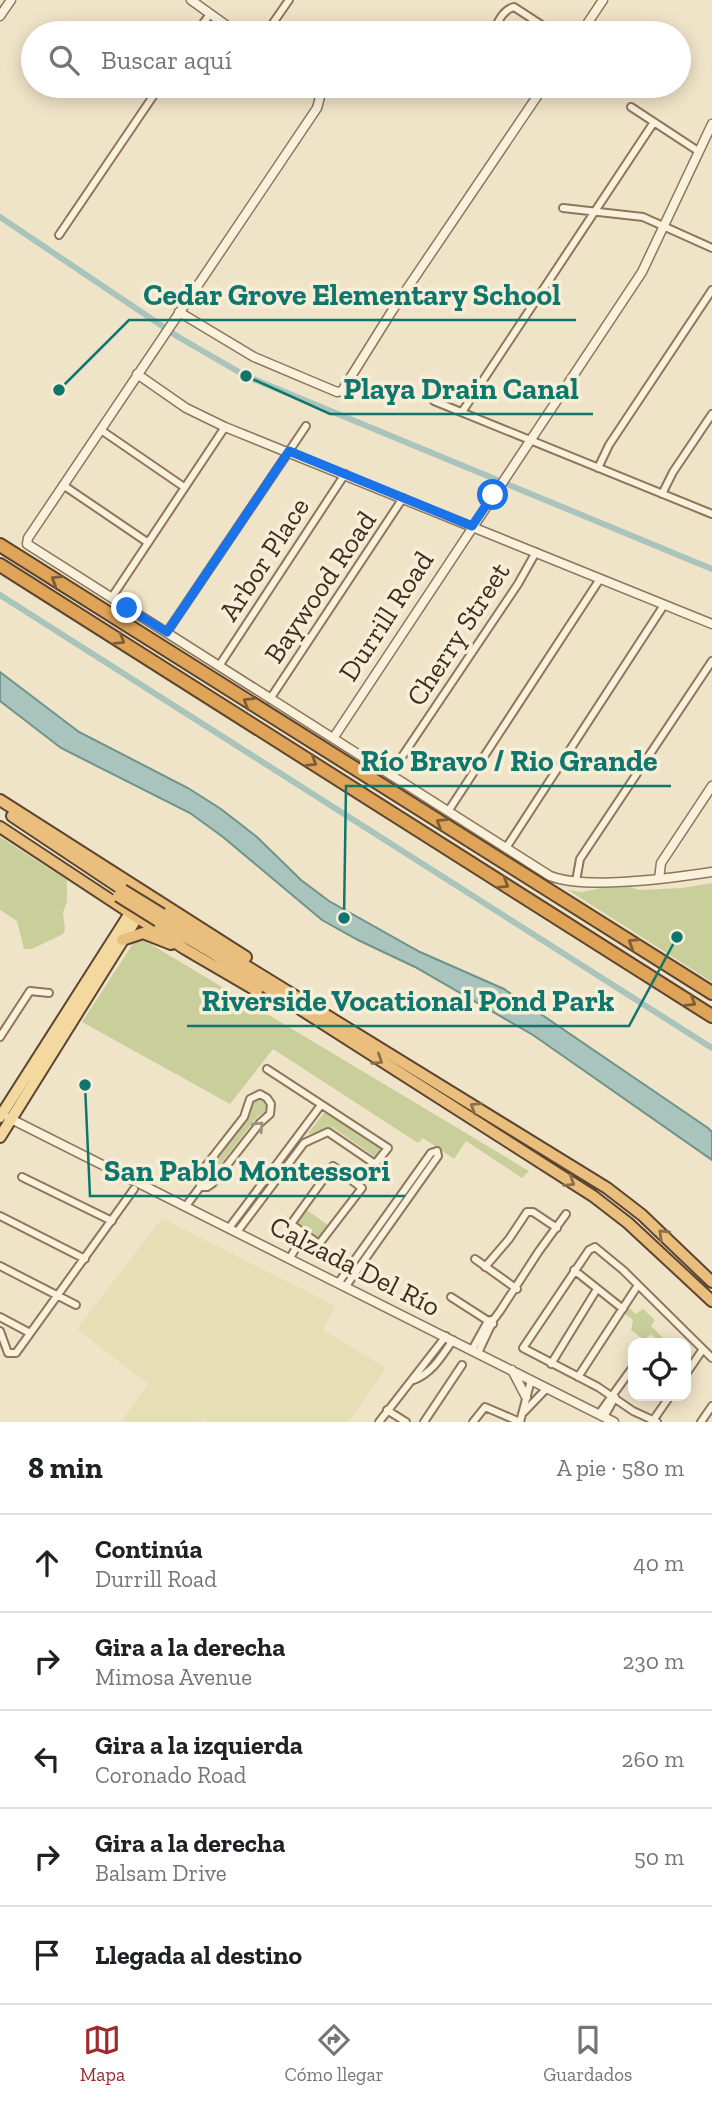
<!DOCTYPE html>
<html lang="es">
<meta charset="utf-8">
<style>
body{margin:0;font-family:"Zilla Slab",serif;background:#f2f2f2;color:#202124}
.controls{position:absolute;right:21px;bottom:21px;display:grid;overflow:hidden;border-radius:14px;box-shadow:0 4px 18px #0003}
.controls button{width:63px;height:63px;display:grid;place-items:center;padding:0;border:0;border-bottom:2px solid #e0e0e0;background:#fff;color:#202124;font:35px sans-serif}
.stop{position:absolute;width:21px;height:21px;margin:-16px;border:5px solid #1a73e8;border-radius:50%;background:#fff}
.stop.end{background:#1a73e8;border-color:#fff;box-shadow:0 2px 7px #0008}
.list{margin:0;padding:0;list-style:none}
h2{display:flex;justify-content:space-between;align-items:center;height:91px;margin:0;padding:0 28px;font-size:30px}
h2 small{font-size:23px;font-weight:400;color:#757577}
.list li{display:grid;grid-template-columns:46px 1fr auto;gap:21px;align-items:center;box-sizing:border-box;height:98px;padding:0 28px;border-top:2px solid #e0e0e0}
.list b{display:block;font-size:26px;white-space:nowrap}
.list p{margin:0;font-size:23px;white-space:nowrap;color:#757577}
.list em{font-size:23px;font-style:normal;color:#757577}
.icon{flex:none;width:38px;height:38px;fill:none;stroke:currentColor;stroke-width:2;stroke-linecap:round;stroke-linejoin:round}
.map{position:relative;flex:none;width:712px;height:1422px;overflow:hidden}
.search{position:absolute;background:#fff;box-shadow:0 4px 18px #0003;left:21px;right:21px;top:21px;height:77px;display:flex;align-items:center;gap:18px;box-sizing:border-box;padding:0 24px;border-radius:38px;color:#757577;font-size:26px}
.sheet{height:581px;background:#fff}
nav{display:flex;justify-content:space-around;align-items:center;box-sizing:border-box;height:98px;border-top:2px solid #e0e0e0;background:#fff;font-size:19px;color:#757577}
nav a{display:grid;justify-items:center;gap:4px}
nav .on{color:#9e2a2b}
.map>svg:first-child{display:block}
.farmland{fill:#e6deb5}
.green{fill:#c9cf9b}
.water{fill:#a9c4bc;stroke:#6f938a;stroke-width:2}
.lines{fill:none;stroke-linecap:round;stroke-linejoin:round}
.canal{stroke:#a9c4bc;stroke-width:6}
.minor-casing{stroke:#8d765c;stroke-width:10}
.tertiary-casing{stroke:#8d765c;stroke-width:11}
.primary-casing{stroke:#5b4430;stroke-width:14}
.trunk-casing{stroke:#5b4430;stroke-width:14}
.motorway-casing{stroke:#5b4430;stroke-width:16}
.minor{stroke:#faf1dc;stroke-width:6}
.tertiary{stroke:#faf1dc;stroke-width:8}
.primary{stroke:#f3d9a0;stroke-width:10}
.trunk{stroke:#eabe7c;stroke-width:10}
.motorway{stroke:#e0a458;stroke-width:12}
.trunk-bridge-casing{stroke:#5b4430;stroke-width:14;stroke-linecap:butt}
.trunk-bridge{stroke:#eabe7c;stroke-width:10}
.oneway{stroke:#7e5d36}
.oneway2{stroke:#8b6f49}
.oneway3{stroke:#9c907e}
.route{stroke:#1a73e8;stroke-width:9}
.labels{text-anchor:middle;dominant-baseline:central;stroke-width:7;stroke-linejoin:round;paint-order:stroke}
.street-label{font-size:28px;fill:#3d2e20;stroke:#f7eed8}
.leader{fill:none;stroke:#0f766e;stroke-width:2.5}
.callout-dot{fill:#0f766e;stroke:#f7eed8;stroke-width:2.5}
.callout-label{font-size:30px;text-anchor:middle;font-weight:bold;fill:#0f766e;stroke:#f7eed8;stroke-width:7;stroke-linejoin:round;paint-order:stroke}
</style>
<div class="map">
<svg width="712" height="1422" viewBox="0 0 712 1422">
<rect width="100%" height="100%" fill="#f0e4c8"/>
<path class="farmland" d="M162,1218l173,88 -12,24 63,38 -37,54h-141l-4,-3 -2,3h-81l27,-38 -71,-55z"/>
<path class="green" d="M0,837l67,43v21l-4,12 2,16 -2,5 -31,15h-8l-7,-28 -17,-11z
M712,883v99l-144,-92 14,2 19,-4 29,-1 9,3 43,-2z
M142,939l387,232 -7,7 -56,-37 -12,18 -31,-21 -5,5 -145,-94 -43,55 -148,-82 52,-80z
M259,1099h5l5,11 -11,6 -51,66 -3,-3v-3l46,-62v-9z
M324,1113h5l53,35 1,2 -5,9 -46,-32 -22,7 -2,-1z
M307,1210l22,16 -9,12 -23,-14z
M627,1306l9,8 7,-5 12,11 -4,6 17,17h-7l-10,-9 -7,6 -13,-10 2,-10 -10,-7z"/>
<path class="water" d="M0,672l79,60 109,56 33,21 36,28 44,43 28,21 91,51 84,37 204,139 4,4v28l-179,-125 -118,-68 -57,-27 -36,-20 -99,-83 -33,-24 -129,-65 -61,-47z"/>
<g class="lines">
<path class="canal" d="M0,217l180,121 66,38 466,193
M0,595l712,453"/>
<g class="minor-casing">
<path id="minor" d="M196,33l14,-19
M266,33l23,-33
M492,33c6,-10 10,-23 22,-26l40,26
M631,107l67,44
M563,208l80,9 69,31
M59,235l101,-149
M434,401l278,113
M462,412l192,-290
M101,430l83,57
M598,468l11,-23 103,-155
M63,485l84,57
M662,494l11,-22 39,-58
M112,597l113,-170
M167,632l139,-206
M219,666l126,-192
M270,699l133,-201
M391,773l127,-189 18,-32
M449,810l151,-231
M506,848l158,-243
M576,881l4,-22 132,-198
M0,1037l30,-46 19,2
M333,1166l29,22 -43,56 -28,-20z
M22,1177l90,44
M186,1206l14,-19 1,-15 43,-55 6,-18 10,-5 7,4 4,6 -1,10 -10,9 -47,60 -6,4h-7
M0,1216l85,43
M229,1228l92,-123
M237,1232l67,-89 24,-11 47,32 13,-16 -121,-79
M290,1258l14,-24
M475,1259l42,30
M0,1266l76,39
M485,1267l24,-28 18,-27h6l24,16
M574,1270l49,39
M339,1282l92,-129 6,-2
M346,1286l92,-130 -1,-5
M451,1297l42,27
M0,1317l30,16
M0,1331l8,22h8l118,-164
M650,1343h5
M472,1350l16,-29 6,-2 6,-8 39,-60 27,-37
M478,1353l15,-32
M551,1364l46,-75
M686,1374l17,-25
M578,1377l60,-92
M414,1380c19,-8 27,-23 39,-40
M387,1410l19,12
M524,1412l23,-24
M599,1414l34,-47
M604,1417l11,-20
M379,1422l67,-86
M424,1422l38,-57
M473,1422l12,-15 35,15
M520,1422l11,-42
M652,1422l18,-26
M657,1422l-24,-11 -35,-24 -75,-39 66,-98 6,-3 28,23 89,88
M701,1422l11,-16"/>
</g>
<g class="tertiary-casing">
<path id="tertiary" d="M191,0l46,33
M0,16l11,-16
M581,33l22,-33
M309,86l11,11 -3,11 -289,430 -1,6 523,332c36,14 123,2 162,-4
M179,312l75,45 83,35 5,-1 50,-80 152,-225
M137,374l49,34 39,19 487,197
M334,737l308,-465 70,-148
M659,879l2,-16 51,-77
M9,1118l605,304
M512,1370l14,27"/>
</g>
<g class="primary-casing">
<path id="primary" d="M0,1117l134,-210
M0,1137l141,-226"/>
</g>
<g class="trunk-casing">
<path id="trunk" d="M0,800l246,157
M12,816l111,74
M0,827l185,122 72,42
M162,914l445,274 35,27 70,67
M158,921l56,33 379,242 35,27 84,78
M122,940l21,-7 28,11"/>
</g>
<g class="motorway-casing">
<path id="motorway" d="M0,545l712,448
M0,565l712,451"/>
</g>
<use href="#minor" class="minor"/>
<use href="#tertiary" class="tertiary"/>
<use href="#primary" class="primary"/>
<use href="#trunk" class="trunk"/>
<use href="#motorway" class="motorway"/>
<g class="trunk-bridge-casing">
<path id="trunk-bridge" d="M123,890l39,24
M118,896l40,25"/>
</g>
<use href="#trunk-bridge" class="trunk-bridge"/>
</g>
<defs><path id="oneway-chevron" d="M-2-3.5L2.5 0L-2 3.5" fill="none" stroke-width="1.6" stroke-linecap="round" stroke-linejoin="round" transform="scale(1.75)"/></defs>
<g class="oneway">
<use href="#oneway-chevron" transform="translate(56 580) rotate(-148)"/>
<use href="#oneway-chevron" transform="translate(120 640) rotate(32)"/>
<use href="#oneway-chevron" transform="translate(248 702) rotate(-148)"/>
<use href="#oneway-chevron" transform="translate(312 762) rotate(32)"/>
<use href="#oneway-chevron" transform="translate(441 823) rotate(-148)"/>
<use href="#oneway-chevron" transform="translate(504 884) rotate(32)"/>
<use href="#oneway-chevron" transform="translate(633 943) rotate(-148)"/>
<use href="#oneway-chevron" transform="translate(691 1002) rotate(32)"/>
</g>
<g class="oneway2">
<use href="#oneway-chevron" transform="translate(378 1060) rotate(33)"/>
<use href="#oneway-chevron" transform="translate(475 1107) rotate(-148)"/>
<use href="#oneway-chevron" transform="translate(570 1182) rotate(32)"/>
<use href="#oneway-chevron" transform="translate(663 1234) rotate(-136)"/>
</g>
<use class="oneway3" href="#oneway-chevron" transform="translate(259 1126) rotate(-47)"/>
<g class="lines">
<path class="route" d="M127,608l40,24 122,-181 183,75 21,-31"/>
</g>
<g class="labels">
<g class="street-label">
<text transform="translate(264 559) rotate(-57)">Arbor Place</text>
<text transform="translate(320 587) rotate(-56)">Baywood Road</text>
<text transform="translate(386 616) rotate(-57)">Durrill Road</text>
<text transform="translate(458 634) rotate(-57)">Cherry Street</text>
<text transform="translate(355 1266) rotate(27)">Calzada Del Río</text>
</g>
</g>
<path class="leader" d="M59 390L129 320H576M246 376L330 414H593M344 918L346 786H671M677 937L629 1026H187M85 1085L90 1196H405"/>
<g class="callout-dot">
<circle cx="59" cy="390" r="7"/>
<circle cx="246" cy="376" r="7"/>
<circle cx="344" cy="918" r="7"/>
<circle cx="677" cy="937" r="7"/>
<circle cx="85" cy="1085" r="7"/>
</g>
<g class="callout-label">
<text x="352" y="305">Cedar Grove Elementary School</text>
<text x="461" y="399">Playa Drain Canal</text>
<text x="509" y="771">Río Bravo / Rio Grande</text>
<text x="408" y="1011">Riverside Vocational Pond Park</text>
<text x="247" y="1181">San Pablo Montessori</text>
</g>
</svg>
<div class="controls">
<button><svg class="icon" aria-label="locate" viewBox="0 0 24 24"><circle cx="12" cy="12" r="6"/><path d="M12 2v4M12 18v4M2 12h4M18 12h4"/></svg></button>
</div>
<div class="stop" style="left:493px;top:495px"></div>
<div class="stop end" style="left:127px;top:608px"></div>
<div class="search"><svg class="icon" aria-label="search" viewBox="0 0 24 24"><circle cx="10" cy="10" r="6"/><path d="M15 15l6 6"/></svg>Buscar aquí</div>
</div>
<section class="sheet">
<h2>8 min<small>A pie · 580 m</small></h2>
<ul class="list">
<li><svg class="icon" aria-label="ahead" viewBox="0 0 24 24"><path d="M12 20V5M6 11l6-6 6 6"/></svg><div><b>Continúa</b><p>Durrill Road</p></div><em>40 m</em></li>
<li><svg class="icon" aria-label="right" viewBox="0 0 24 24"><path d="M7 20v-9h11M14 6l5 5-5 5"/></svg><div><b>Gira a la derecha</b><p>Mimosa Avenue</p></div><em>230 m</em></li>
<li><svg class="icon" aria-label="left" viewBox="0 0 24 24"><path d="M17 20v-9H6M10 6l-5 5 5 5"/></svg><div><b>Gira a la izquierda</b><p>Coronado Road</p></div><em>260 m</em></li>
<li><svg class="icon" aria-label="right" viewBox="0 0 24 24"><path d="M7 20v-9h11M14 6l5 5-5 5"/></svg><div><b>Gira a la derecha</b><p>Balsam Drive</p></div><em>50 m</em></li>
<li><svg class="icon" aria-label="arrive" viewBox="0 0 24 24"><path d="M6 21V4h12l-3 4 3 4H6"/></svg><div><b>Llegada al destino</b></div></li>
</ul>
</section>
<nav>
<a class="on"><svg class="icon" aria-label="map" viewBox="0 0 24 24"><path d="M3 6l6-2 6 2 6-2v14l-6 2-6-2-6 2zM9 4v14M15 6v14"/></svg>Mapa</a>
<a><svg class="icon" aria-label="directions" viewBox="0 0 24 24"><path d="M12 3l9 9-9 9-9-9zM9 14v-3h6M13 9l2 2-2 2"/></svg>Cómo llegar</a>
<a><svg class="icon" aria-label="saved" viewBox="0 0 24 24"><path d="M7 4h10v16l-5-4-5 4z"/></svg>Guardados</a>
</nav>
